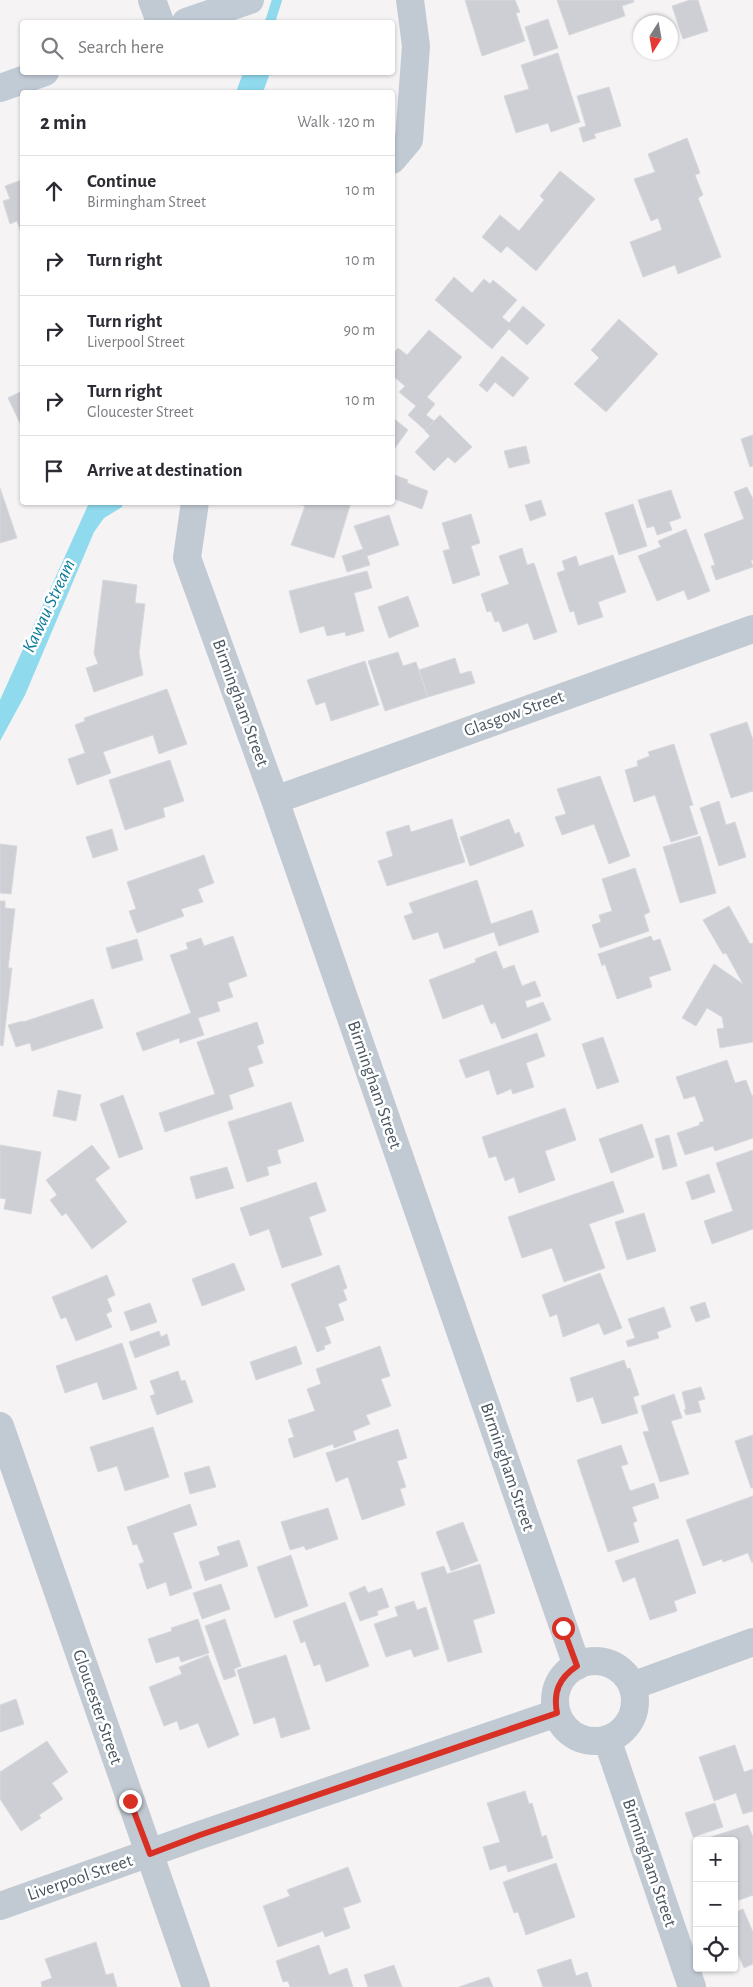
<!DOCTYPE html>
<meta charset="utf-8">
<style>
body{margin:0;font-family:"Alegreya Sans",sans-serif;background:#f2f2f3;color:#2b2b33}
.controls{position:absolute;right:15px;bottom:15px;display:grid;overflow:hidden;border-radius:5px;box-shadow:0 1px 4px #0004}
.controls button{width:45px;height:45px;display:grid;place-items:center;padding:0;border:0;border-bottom:1px solid #e1e1e2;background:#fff;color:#2b2b33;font:25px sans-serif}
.compass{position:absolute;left:633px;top:15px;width:45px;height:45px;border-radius:50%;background:#fff;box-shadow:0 1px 4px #0004;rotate:191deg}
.stop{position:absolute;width:15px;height:15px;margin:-11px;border:4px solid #d93025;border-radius:50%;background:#fff}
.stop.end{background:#d93025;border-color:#fff;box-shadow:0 1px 5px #0008}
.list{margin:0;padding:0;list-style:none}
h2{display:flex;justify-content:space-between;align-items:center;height:65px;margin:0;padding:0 20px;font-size:21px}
h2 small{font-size:16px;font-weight:400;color:#7c7c81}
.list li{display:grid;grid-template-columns:32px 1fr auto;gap:15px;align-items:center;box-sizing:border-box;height:70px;padding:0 20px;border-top:1px solid #e1e1e2}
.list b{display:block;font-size:19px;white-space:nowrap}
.list p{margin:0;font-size:16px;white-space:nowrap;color:#7c7c81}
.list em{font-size:16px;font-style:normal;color:#7c7c81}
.icon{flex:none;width:28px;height:28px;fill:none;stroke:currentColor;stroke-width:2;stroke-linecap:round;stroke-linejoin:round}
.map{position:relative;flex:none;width:753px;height:1987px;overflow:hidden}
.search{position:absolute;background:#fff;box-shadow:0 1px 4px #0004;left:20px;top:20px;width:375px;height:55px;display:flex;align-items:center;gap:12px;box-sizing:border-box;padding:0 18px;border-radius:5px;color:#7c7c81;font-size:19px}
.panel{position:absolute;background:#fff;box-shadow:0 1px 4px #0004;left:20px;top:90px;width:375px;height:415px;border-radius:5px}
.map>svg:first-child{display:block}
.water{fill:#90daee}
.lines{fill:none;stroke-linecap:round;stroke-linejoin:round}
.stream{stroke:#90daee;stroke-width:10}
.building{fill:#cdcfd5;stroke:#d7d9de}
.street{stroke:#c1cad2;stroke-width:28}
.secondary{stroke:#c1cbd6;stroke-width:28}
.route{stroke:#d93025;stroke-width:6}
.labels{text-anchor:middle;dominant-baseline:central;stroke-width:5;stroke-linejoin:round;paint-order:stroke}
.street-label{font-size:18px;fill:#4a5661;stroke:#fff}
.water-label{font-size:19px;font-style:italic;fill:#0c7c9b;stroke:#fff}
</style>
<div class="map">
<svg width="753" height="1987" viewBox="0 0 753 1987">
<rect width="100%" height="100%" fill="#f5f3f3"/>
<path class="water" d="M243,73h27l-7,19h-27z
M89,503h34l-1,4 -18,11 -10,14 -69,163 -25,46v-41z"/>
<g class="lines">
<path class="stream" d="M270,22l7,-22"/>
</g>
<path class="building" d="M465,0h50l5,12 -4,1 9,28 -43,15z
M557,0h76l1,2 -12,4 3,10 -56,19z
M690,0h8l10,31 -25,8 -11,-33z
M548,19l10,29 -24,8 -9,-29z
M558,53l22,69 -29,10 -3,-9 -32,10 -12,-37 25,-7 -8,-24z
M609,87l12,39 -27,8 2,4 -13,4 -4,-14 7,-2 -9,-30z
M687,138l13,35 -5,2 8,20 -5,3 23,59 -43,17 -3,-9 -32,12 -13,-35 32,-12 -4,-12 -7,3 -17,-42 21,-7 -7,-18z
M560,171l35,28 -59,72 -29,-25 -6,7 -19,-16 18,-22 19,16 25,-31 -4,-4z
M22,180v52h-1l-4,-11 -7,3 -7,-23 7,-2 -5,-13z
M454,277l18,16 12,-14 6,5 3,-4 24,20 -15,17 7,6 14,-17 22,19 -18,20 -18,-16 -17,20 -57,-49z
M619,319l39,35 -52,58 -32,-28 25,-26 -8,-8z
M429,330l33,27 -35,40 8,7 -9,11 8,6 -9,9 -17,-15 8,-9 -17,-14 6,-6 -13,-11v-20l6,-7 9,7z
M502,356l27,22 -16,19 -18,-15 -8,10 -8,-7z
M22,391v36l-14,-29z
M440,415l32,32 -17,16 -7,-6 -14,14 -19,-19 15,-16 -5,-5v-1z
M392,417l16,13 -16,22z
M753,435v31l-3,1 -9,-28z
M526,446l4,17 -21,5 -5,-17z
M392,474l16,6 -1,3 21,8 -6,18 -30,-11z
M747,487l6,12v61h-2l2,7 -37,13 -5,-14 4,-1 -11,-31 40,-15 -10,-27z
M0,488l17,50 -17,5z
M671,490l10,28 -12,4 3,8 -15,5 -3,-9 -7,2 -9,-28z
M541,500l5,15 -16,6 -5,-16z
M294,502h57l-17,56 -43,-13 14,-39z
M633,504l14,42 -28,9 -14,-42z
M471,514l9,29 -9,3 9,29 -27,9 -10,-33 7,-2 -8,-26z
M389,515l10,30 -32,11 3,9 -23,7 -5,-16 21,-7 -9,-23z
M686,529l24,62 -22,9 -4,-10 -27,11 -19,-45 23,-9 -3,-6z
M522,548l5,17 7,-2 23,69 -23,8 -6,-17 -25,9 -4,-11 -4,1 -4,-11 -4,1 -6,-18 28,-10 -10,-28z
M613,555l13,37 -28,10 5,15 -25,8 -4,-14 -4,1 -13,-39 8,-3 -3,-9 14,-5 3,10z
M367,571l5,17 -18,5 10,38 -18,5 -1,-4 -18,4 -3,-10 -24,7 -11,-42z
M103,580l34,5 -2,18 10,1 -6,49 4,22 -49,17 -8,-24 12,-4 -4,-11z
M408,596l11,30 -30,12 -11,-31z
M398,652l5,14 13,-4 12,35 -43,14 -17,-50z
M455,658l5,16 11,-3 4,12 -47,14 -9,-27z
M365,661l14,44 -48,16 -6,-19 -9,3 -9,-25z
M167,689l20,55 -28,10 -6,-19 -50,17 8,21 -34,12 -9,-26 17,-6 -10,-28 10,-4 -1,-3z
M747,722l6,18v51l-22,7 -21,-64z
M674,744l19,61 -4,1 9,28 -27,8 -16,-47 -21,7 -9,-32 13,-4 -1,-5 13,-5 -2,-4z
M170,760l14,41 -21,7 2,9 -40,13 -16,-50z
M600,776l30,80 -21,8 -15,-40 -32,11 -7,-18 11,-3 -9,-25z
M719,801l7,24 9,-3 11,35 -27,9 -19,-58z
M452,819l13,43 -78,24 -9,-25 15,-5 -7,-24 23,-7 2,7z
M509,819l6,15 4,-2 5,14 -54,20 -10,-29z
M112,829l6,21 -25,8 -7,-21z
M700,836l16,57 -36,10 -17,-56z
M0,844l17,2 -6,48 -11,-1z
M204,855l10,28 -16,6 5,13 -22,7 3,7 -47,17 -8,-22 7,-2 -9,-27z
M635,868l15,44 -6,3 5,16 -49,17 -8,-23 9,-3 -2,-7 13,-4 -10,-32z
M477,880l14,44 41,-14 7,22 -40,14 -5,-14 -50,17 -6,-17 -25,8 -9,-24 9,-3 -4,-10z
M0,901h5v7l10,1 -7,59h4l-9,78 -3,-1z
M729,906l21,38 3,-1v99l-33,6 -3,-19 7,-1 -2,-11 -15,-9 -11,18 -14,-8 32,-54 29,20 -17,-31 -3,1 -20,-34z
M233,936l14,40 -19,7 5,14 -16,5 3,9 -22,7 6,17 -24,8 -1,-5 -36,13 -7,-18 55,-20 -21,-58 18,-6 -2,-6 15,-5 3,8z
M651,936l2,5 7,-2 11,31 -22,7 3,10 -35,12 -12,-35 -3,2 -4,-12z
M137,939l6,21 -31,9 -6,-21z
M496,951l7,18 11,-4 8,21 13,-5 6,15 -16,5 2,7 16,-6 8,18 -49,19 -7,-17 -4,2 -8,-20 -40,15 -14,-39 47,-18 -1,-3z
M93,999l10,29 -71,23 -2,-8 -14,4 -8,-22 15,-4v1z
M257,1022l7,21 -7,3 6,17 -15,5 6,18 -25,9 4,14 -68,23 -6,-19 56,-19 -18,-52z
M537,1033l8,23 -19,7 8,24 -21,7 -2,-5 -14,6 -8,-25 -23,8 -7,-18z
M603,1037l16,45 -22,7 -15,-45z
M727,1060l8,23 11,-3 6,16 1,-1v43l-38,13 -2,-5 -28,9 -8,-22 23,-8 -1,-2 5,-2 -9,-25 -11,3 -8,-22z
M58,1090l23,5 -5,26 -23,-5z
M123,1095l20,54 -24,9 -19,-54z
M291,1102l13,39 -27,9 4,13 -14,4 2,8 -22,7 -19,-60z
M565,1108l11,32 -31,11 10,29 -36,13 -5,-16 -9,4 -9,-25 -7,2 -7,-21z
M642,1124l12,33 -43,16 -12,-34z
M669,1135l8,31 -14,4 -8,-31z
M0,1145l41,7 -10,62 -27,-5 2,-10 -6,-1z
M92,1145l18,23 -15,11 32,43 -35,27 -26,-36 -4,3 -12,-16 7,-5 -11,-15z
M753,1150v79l-41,15 -8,-23 29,-10 -17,-48z
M227,1167l7,21 -38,11 -6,-22z
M709,1174l6,18 -23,8 -6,-18z
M613,1181l11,31 -35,12 16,44 -41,14 -12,-34 -30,10 -14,-41z
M316,1182l10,29 -17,6 13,38 -40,13 -13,-39 -19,7 -10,-28z
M644,1213l12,38 -29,9 -12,-38z
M234,1263l11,27 -43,16 -10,-27z
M339,1265l8,23 -4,2 4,10 -9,4 6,16 -19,7 6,16 -7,3 1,3 -8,3 -26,-68z
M600,1273l22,55 -18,7 -5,-12 -36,14 -6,-23 -7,3 -8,-22z
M107,1275l8,20 -8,4 5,12 -6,3 6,13 -36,14 -10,-24 -5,2 -9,-22z
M705,1302l5,15 -14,5 -6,-15z
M150,1303l7,19 -26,9 -7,-19z
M664,1307l7,20 -14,5 2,6 -31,9 -2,-6 9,-3 -7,-19z
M159,1331l2,6 6,-3 3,11 -35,13 -6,-16z
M122,1343l15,46 -34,11 -6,-18 -32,11 -9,-27z
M296,1346l6,18 -46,16 -6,-18z
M380,1346l10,30 -9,3 10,27 -25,9 4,9 -17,7 3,9 -22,8 -1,-4 -39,14 -6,-19 6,-2 -6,-17 27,-9 -8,-22 14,-5 -5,-15z
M624,1360l3,9 3,-1 9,27 -6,2 5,16 -36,11 -9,-27 -16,5 -7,-24z
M178,1371l3,10 4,-1 8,22 -36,13 -7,-19 5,-2 -5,-13z
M701,1387l4,12 -7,2 3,11 -15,3 -2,-5 2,-1 -4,-17z
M674,1394l8,24 -11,3 18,53 -29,8 -17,-50 6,-1 -8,-25z
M153,1427l16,50 -44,14 -8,-25 -19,6 -8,-25z
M398,1429l9,29 -10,3 9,26 -6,2 5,16 -43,15 -14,-43 -12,5 -10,-29z
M753,1435v53h-2l-16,-47z
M621,1445l7,19 -7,2 9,25 24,-8 5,15 -27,9 5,14 -4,2 6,19 -31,10 -31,-92z
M209,1466l7,21 -26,7 -6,-21z
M753,1496v66l-1,1 -4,-10 -25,9 -1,-3 -19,7 -17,-46z
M190,1504l7,21 -24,8 19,55 -22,8 -4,-14 -19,7 -8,-25 5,-2 -7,-18 -4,1 -6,-18z
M328,1508l10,31 -32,11 -2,-4 -14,4 -9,-28z
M463,1522l15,39 -27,10 -15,-39z
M678,1539l18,54 -22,8 3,10 -27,9 -15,-43 -12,5 -8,-21z
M239,1540l9,26 -43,15 -6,-19 21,-7 -3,-8z
M291,1555l17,51 -33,12 -18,-51z
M480,1564l15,49 -22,7 9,32 -34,10 -27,-89 23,-7 3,8z
M221,1584l9,25 -28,10 -9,-26z
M365,1586l3,7 14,-5 7,19 -12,4 1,4 -18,6 -11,-28z
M414,1601l3,9 9,-3 13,42 -25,8 -3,-8 -25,8 -12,-33 24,-8 -3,-9z
M345,1602l24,64 -43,16 -6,-18 -6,2 -9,-25 -4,2 -8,-22z
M198,1619l11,34 -28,9 -2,-6 -23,7 -8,-24 24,-8 -1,-3z
M225,1619l16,47 -7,3 2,7 -12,4 -19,-54z
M208,1655l31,80 -31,13 -10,-25 -18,7 -3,-9 -13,5 -15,-39 33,-13 -3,-7z
M286,1655l24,74 -29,9 -6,-21 -21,7 -17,-54z
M16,1699l8,25 -24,8v-27z
M47,1741l21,31 -16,11 11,16 -24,16 2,3 -20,13 -21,-32v-27z
M735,1745l9,27 9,-3v42l-10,3 -7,-21 -22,8 -15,-44z
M525,1791l4,13 3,-1 10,34 4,-2 7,23 -45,14 -2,-7 -16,5 -7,-23 17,-5 -13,-39z
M715,1803l8,24 -30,10 -8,-24z
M748,1825l5,12v58l-19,7v-61h-21l-2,-4z
M556,1863l19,54 -49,18 -8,-23 -4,1 -11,-31z
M348,1867l13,35 -18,6 7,20 -25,9 -2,-6 -45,16 -15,-41 27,-10 -3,-6z
M743,1909l10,23v32l-9,4 -10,-23v-32z
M96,1942l10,33 7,-2 4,14h-75l-1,-5 11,-4 -7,-19z
M319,1945l10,30 18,-7 6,19h-63l-2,-6 -5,1 -7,-21z
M571,1959l5,17 11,-4 5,15h-49l-6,-17z
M394,1965l8,22h-34l-4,-12z
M489,1977l4,10h-34l26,-9z"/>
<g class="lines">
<path class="street" d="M152,0l8,22
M392,160l17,-20 7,-94 -6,-46
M195,502l-8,56 88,242 302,866
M275,800l478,-171
M0,1426l196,561
M555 1701a40 40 0 1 1 80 0a40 40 0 1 1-80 0Z
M632,1686l121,-44
M607,1739l85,248
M0,1906l200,-71 357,-122"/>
<path class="secondary" d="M186,22l64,-22
M0,88l45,-16"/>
</g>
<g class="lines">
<path class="route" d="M130,1801l20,53 50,-19 357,-122c-4,-21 2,-35 20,-47l-14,-38"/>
</g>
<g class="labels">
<g class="street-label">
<text transform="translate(240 703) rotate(70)">Birmingham Street</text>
<text transform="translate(514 714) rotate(-20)">Glasgow Street</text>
<text transform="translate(374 1085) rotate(71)">Birmingham Street</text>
<text transform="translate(507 1467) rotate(71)">Birmingham Street</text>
<text transform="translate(97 1707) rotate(71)">Gloucester Street</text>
<text transform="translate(649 1863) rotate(71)">Birmingham Street</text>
<text transform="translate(80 1878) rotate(-19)">Liverpool Street</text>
</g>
<g class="water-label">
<text transform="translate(49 606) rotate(-65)">Kawau Stream</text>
</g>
</g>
</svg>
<div class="controls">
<button>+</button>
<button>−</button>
<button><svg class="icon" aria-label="locate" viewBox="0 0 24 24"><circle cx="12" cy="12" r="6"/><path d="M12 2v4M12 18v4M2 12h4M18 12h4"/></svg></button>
</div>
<svg class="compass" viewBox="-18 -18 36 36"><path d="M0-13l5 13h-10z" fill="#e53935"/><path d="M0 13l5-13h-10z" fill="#7c7c81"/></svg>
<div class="stop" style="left:563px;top:1628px"></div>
<div class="stop end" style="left:130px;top:1801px"></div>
<div class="search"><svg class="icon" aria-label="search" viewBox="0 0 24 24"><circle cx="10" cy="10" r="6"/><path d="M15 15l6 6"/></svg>Search here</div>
<section class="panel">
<h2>2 min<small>Walk · 120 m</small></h2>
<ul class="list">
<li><svg class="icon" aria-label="ahead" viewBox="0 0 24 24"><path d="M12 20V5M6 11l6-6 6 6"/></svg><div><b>Continue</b><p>Birmingham Street</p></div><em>10 m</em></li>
<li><svg class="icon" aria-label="right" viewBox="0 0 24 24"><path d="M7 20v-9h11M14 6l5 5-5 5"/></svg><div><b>Turn right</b></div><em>10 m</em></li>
<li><svg class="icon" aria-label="right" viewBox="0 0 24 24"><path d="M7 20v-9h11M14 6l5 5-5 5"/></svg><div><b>Turn right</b><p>Liverpool Street</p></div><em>90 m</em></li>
<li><svg class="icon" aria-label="right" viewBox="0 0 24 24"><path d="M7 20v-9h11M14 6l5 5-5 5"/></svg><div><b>Turn right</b><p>Gloucester Street</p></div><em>10 m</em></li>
<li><svg class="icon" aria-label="arrive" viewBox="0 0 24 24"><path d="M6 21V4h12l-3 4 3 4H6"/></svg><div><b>Arrive at destination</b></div></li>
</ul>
</section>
</div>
